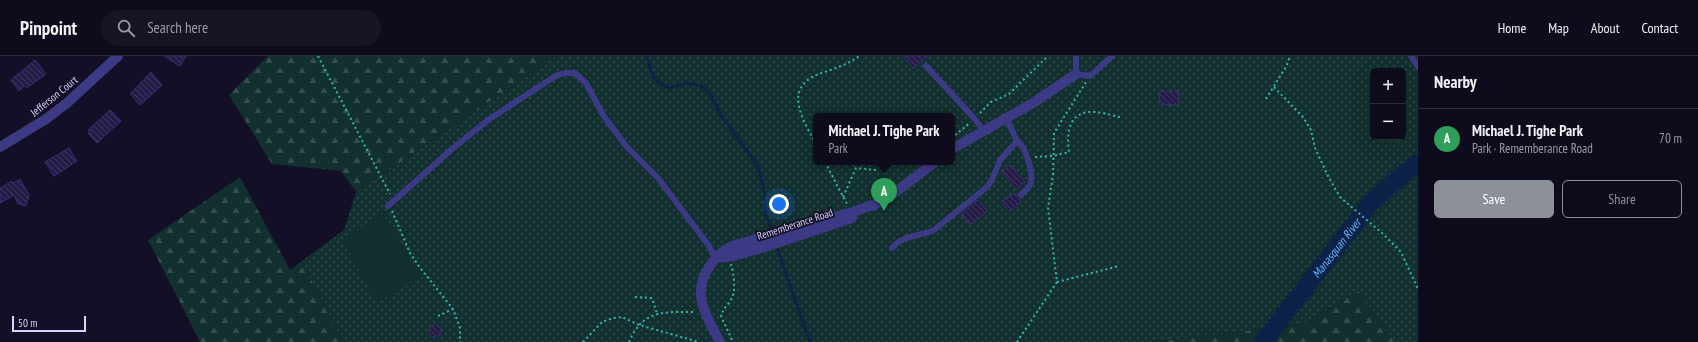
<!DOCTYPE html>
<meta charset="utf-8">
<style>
body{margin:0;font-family:"PT Sans Narrow",sans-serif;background:#171425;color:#f1f3f6}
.controls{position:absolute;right:12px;top:12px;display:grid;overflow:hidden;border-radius:6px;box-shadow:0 4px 16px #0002}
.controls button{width:36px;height:36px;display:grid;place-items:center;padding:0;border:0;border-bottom:1px solid #2e2b3b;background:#0e0b1c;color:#f1f3f6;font:20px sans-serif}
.scale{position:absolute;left:12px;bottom:10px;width:74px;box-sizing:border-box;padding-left:4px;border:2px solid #d9d4ff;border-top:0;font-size:11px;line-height:14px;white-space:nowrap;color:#d9d4ff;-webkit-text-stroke:3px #130f26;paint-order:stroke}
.you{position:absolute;left:779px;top:148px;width:14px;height:14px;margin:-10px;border:3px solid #fff;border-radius:50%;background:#1a73e8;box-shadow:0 0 0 6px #1a73e833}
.badge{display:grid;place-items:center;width:26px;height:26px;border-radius:50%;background:#8c9099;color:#fff;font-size:13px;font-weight:700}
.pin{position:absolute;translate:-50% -33px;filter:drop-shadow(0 1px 2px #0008)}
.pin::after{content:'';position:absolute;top:21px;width:14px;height:12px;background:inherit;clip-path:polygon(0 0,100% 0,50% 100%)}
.popup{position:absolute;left:813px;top:57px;width:142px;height:52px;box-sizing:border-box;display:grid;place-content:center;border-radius:6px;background:#0e0b1c;filter:drop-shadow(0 1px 3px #0005);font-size:13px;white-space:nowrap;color:#9b9ba3}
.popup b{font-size:15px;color:#f1f3f6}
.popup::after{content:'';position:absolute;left:50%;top:100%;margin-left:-8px;border:8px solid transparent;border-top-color:#0e0b1c}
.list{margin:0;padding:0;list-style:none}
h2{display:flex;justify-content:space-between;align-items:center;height:52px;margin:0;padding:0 16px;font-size:17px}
h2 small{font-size:13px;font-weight:400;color:#9b9ba3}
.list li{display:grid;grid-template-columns:26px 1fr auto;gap:12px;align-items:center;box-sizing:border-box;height:60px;padding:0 16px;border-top:1px solid #2e2b3b}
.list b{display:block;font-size:15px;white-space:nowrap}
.list p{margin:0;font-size:13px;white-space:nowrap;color:#9b9ba3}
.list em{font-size:13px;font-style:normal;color:#9b9ba3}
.actions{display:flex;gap:8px;padding:12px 16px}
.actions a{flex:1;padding:9px 0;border:1px solid #8c9099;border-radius:6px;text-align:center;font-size:14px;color:#8c9099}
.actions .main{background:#8c9099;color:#fff}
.icon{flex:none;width:22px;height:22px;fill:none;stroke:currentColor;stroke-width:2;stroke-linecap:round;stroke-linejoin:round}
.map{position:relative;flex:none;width:1418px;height:286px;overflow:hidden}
header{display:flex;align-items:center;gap:24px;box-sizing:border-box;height:56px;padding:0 20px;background:#0e0b1c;border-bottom:1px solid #2e2b3b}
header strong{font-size:19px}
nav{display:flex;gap:22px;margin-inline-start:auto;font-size:14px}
.search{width:280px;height:36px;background:#171425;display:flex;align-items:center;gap:10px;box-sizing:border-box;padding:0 14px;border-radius:22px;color:#9b9ba3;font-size:15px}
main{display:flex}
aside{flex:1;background:#0e0b1c}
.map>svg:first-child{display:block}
.forest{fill:url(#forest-firs)}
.park{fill:url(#park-dots);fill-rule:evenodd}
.pitch{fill:#12302f}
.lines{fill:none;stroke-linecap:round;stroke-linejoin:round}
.stream{stroke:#0c2248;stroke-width:3}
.river{stroke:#0c2248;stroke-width:18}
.building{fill:url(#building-back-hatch);stroke:#3b2d73}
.path{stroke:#2fb8b0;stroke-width:2;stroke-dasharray:2 3;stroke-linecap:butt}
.service{stroke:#3d3a85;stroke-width:6}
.minor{stroke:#3d3a85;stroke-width:10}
.labels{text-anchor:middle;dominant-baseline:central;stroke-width:3.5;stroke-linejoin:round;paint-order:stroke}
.street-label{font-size:11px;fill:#d9d4ff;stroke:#130f26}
.water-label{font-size:12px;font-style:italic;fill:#62b6ff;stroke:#130f26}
</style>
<header>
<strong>Pinpoint</strong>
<div class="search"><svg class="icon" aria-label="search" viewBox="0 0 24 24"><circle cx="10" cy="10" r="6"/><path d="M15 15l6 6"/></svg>Search here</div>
<nav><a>Home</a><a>Map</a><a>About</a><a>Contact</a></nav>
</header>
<main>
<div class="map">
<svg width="1418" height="286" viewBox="0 0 1418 286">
<defs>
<pattern id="forest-firs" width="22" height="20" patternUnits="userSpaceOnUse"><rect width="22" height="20" fill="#12302f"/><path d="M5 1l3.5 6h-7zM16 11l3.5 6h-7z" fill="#344d4e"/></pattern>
<pattern id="park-dots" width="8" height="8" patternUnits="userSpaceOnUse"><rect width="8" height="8" fill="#12302f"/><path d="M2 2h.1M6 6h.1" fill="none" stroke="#344d4e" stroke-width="1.8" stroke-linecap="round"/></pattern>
<pattern id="building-back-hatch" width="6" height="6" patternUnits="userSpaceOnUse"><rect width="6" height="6" fill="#241b47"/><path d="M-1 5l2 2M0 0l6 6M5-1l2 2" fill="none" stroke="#433b63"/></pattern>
</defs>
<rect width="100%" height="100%" fill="#130f26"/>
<path class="forest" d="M268,0h289l-201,136 -15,-21 -69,-7 -43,-69z
M240,121l50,93 12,-9 41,81h-143l-52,-102z
M1359,235l37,51h-242l148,-18z"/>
<path class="park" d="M557,0h861v286h-23l-36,-51 -57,33 -148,18h-811l-41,-81 42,-31 12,-38zM1373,15h30v66h-30zM816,60h136v46h-136z"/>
<path class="pitch" d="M383,157l38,63 -44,27 -35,-63z"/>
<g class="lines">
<path class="stream" d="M647,0c4,17 5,25 22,32l17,-5 16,3 8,8 11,21 36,50 7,24 2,26 6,17
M776,189l34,97"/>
<path class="river" id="s1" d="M1263,286l107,-138 34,-31 14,-10"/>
</g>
<path class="building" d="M164,0h22l-6,10z
M903,0h24l-14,12z
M35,4l11,14 -19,14 -2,-2 -6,5 -8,-11z
M151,16l11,13 -22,20 -10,-11z
M1160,35l19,1 -1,13 -19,-1z
M110,54l11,11 -24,22 -9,-10 2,-2 -2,-1z
M69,92l8,13 -23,15 -9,-14z
M1010,109l15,17 -9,7 -14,-17z
M20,123l9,16 -3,11 -8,-2 -4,-9 -14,8v-15l12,-7 1,2z
M1014,137l7,9 -12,9 -8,-9z
M978,144l9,11 -17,14 -9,-11z
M429 275a6 6 0 1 1 12 0a6 6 0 1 1-12 0Z"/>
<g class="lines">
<path class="path" d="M318,0l72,138
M1274,31l29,30 8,13 4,18 14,30 11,19 42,36 19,19 17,37
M1266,43l21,-34 3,-9
M980,57l11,-11 18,-8 39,-38
M955,79l15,-12
M816,88c-13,-24 -34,-56 3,-70 14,-5 28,-9 40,-18
M1035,101l18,-1 16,-4c-3,-20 0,-42 26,-40 8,0 17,4 25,5
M825,106l22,42
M843,141l13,-29 19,2 12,-8
M392,155l18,42 11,16 32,40 7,19v14
M731,208c3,11 6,30 -2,39 -4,4 -6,7 -8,13l12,26
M1057,226l62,-16
M635,241l17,1 5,16
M438,260l15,-7
M583,286l19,-20 11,-4 9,-1 17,8 60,17
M629,286c14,-33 36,-30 67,-30
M1017,286l40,-60 -9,-74 5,-33 1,-42 32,-51"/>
<path class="service" d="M1076,0v18l14,2 22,-20
M1411,0l7,11
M926,10l48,52 9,12
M1017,85c9,6 16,31 14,41 -1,5 -6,9 -10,13
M388,150l64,-57 36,-29 69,-45 10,-2h8l11,10 17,32 23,31 32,32 51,68 6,12
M892,192c11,-14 28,-11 42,-18l53,-43 5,-7 8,-20 17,-19 -11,-23"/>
<path class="minor" d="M0,91l46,-28 21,-16 51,-47
M952,93l81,-46 43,-29
M873,150l24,-15 38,-29
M715,202l18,-2 35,-10 84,-28
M720,286c-14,-26 -30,-50 -9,-78 7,-9 13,-15 24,-19l118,-33 25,-9"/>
</g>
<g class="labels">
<g class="street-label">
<text transform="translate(54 40) rotate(-39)">Jefferson Court</text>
<text transform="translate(795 168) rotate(-18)">Rememberance Road</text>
</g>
<g class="water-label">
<text stroke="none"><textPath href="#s1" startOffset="119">Manasquan River</textPath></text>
</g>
</g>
</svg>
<div class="controls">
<button>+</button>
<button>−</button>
</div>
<div class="scale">50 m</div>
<div class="you"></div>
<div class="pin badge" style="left:884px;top:155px;background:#2e9e5b">A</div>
<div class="popup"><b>Michael J. Tighe Park</b>Park</div>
</div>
<aside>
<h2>Nearby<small></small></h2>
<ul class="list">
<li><span class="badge" style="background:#2e9e5b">A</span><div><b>Michael J. Tighe Park</b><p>Park · Rememberance Road</p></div><em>70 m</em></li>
</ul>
<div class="actions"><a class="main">Save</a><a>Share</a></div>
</aside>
</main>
